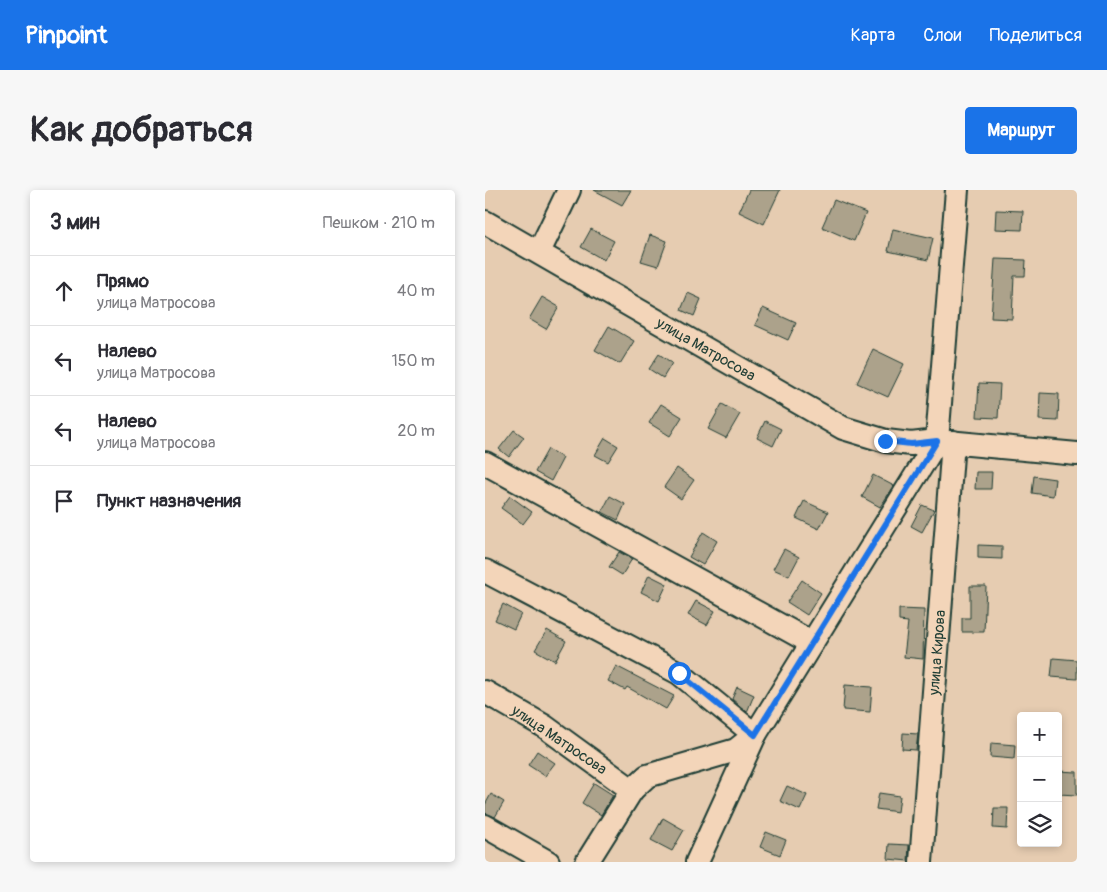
<!DOCTYPE html>
<html lang="ru">
<meta charset="utf-8">
<style>
body{margin:0;font-family:Pangolin,sans-serif;background:#f7f7f7;color:#2b2b33}
.controls{position:absolute;right:15px;bottom:15px;display:grid;overflow:hidden;border-radius:5px;box-shadow:0 2px 8px #0003}
.controls button{width:45px;height:45px;display:grid;place-items:center;padding:0;border:0;border-bottom:1px solid #e1e1e2;background:#fff;color:#2b2b33;font:25px sans-serif}
.stop{position:absolute;width:15px;height:15px;margin:-11px;border:4px solid #1a73e8;border-radius:50%;background:#fff}
.stop.end{background:#1a73e8;border-color:#fff;box-shadow:0 1px 5px #0008}
.list{margin:0;padding:0;list-style:none}
h2{display:flex;justify-content:space-between;align-items:center;height:65px;margin:0;padding:0 20px;font-size:21px}
h2 small{font-size:16px;font-weight:400;color:#7c7c81}
.list li{display:grid;grid-template-columns:32px 1fr auto;gap:15px;align-items:center;box-sizing:border-box;height:70px;padding:0 20px;border-top:1px solid #e1e1e2}
.list b{display:block;font-size:19px;white-space:nowrap}
.list p{margin:0;font-size:16px;white-space:nowrap;color:#7c7c81}
.list em{font-size:16px;font-style:normal;color:#7c7c81}
.icon{flex:none;width:28px;height:28px;fill:none;stroke:currentColor;stroke-width:2;stroke-linecap:round;stroke-linejoin:round}
.map{position:relative;flex:none;width:592px;height:672px;overflow:hidden;border-radius:5px}
header{display:flex;align-items:center;gap:30px;box-sizing:border-box;height:70px;padding:0 25px;background:#1a73e8;color:#fff}
header strong{font-size:24px}
nav{display:flex;gap:28px;margin-inline-start:auto;font-size:18px}
.intro{display:flex;align-items:center;justify-content:space-between;box-sizing:border-box;height:120px;padding:0 30px}
h1{margin:0;font-size:35px}
.button{padding:12px 22px;border-radius:5px;background:#1a73e8;color:#fff;font-size:18px;font-weight:700}
main{display:flex;gap:30px;padding:0 30px}
aside{flex:1;background:#fff;border-radius:5px;box-shadow:0 2px 8px #0003}
.map>svg:first-child{display:block}
.building{fill:#aca28b;stroke:#1f3d34}
.lines{fill:none;stroke-linecap:round;stroke-linejoin:round}
.minor-casing{stroke:#1f3d34;stroke-width:26}
.minor{stroke:#f3d5b9;stroke-width:22}
.route{stroke:#1a73e8;stroke-width:6}
.labels{text-anchor:middle;dominant-baseline:central;stroke-width:4;stroke-linejoin:round;paint-order:stroke}
.street-label{font-size:15px;fill:#1f3d34;stroke:#f3d5b9}
</style>
<header>
<strong>Pinpoint</strong>
<nav><a>Карта</a><a>Слои</a><a>Поделиться</a></nav>
</header>
<div class="intro"><h1>Как добраться</h1><a class="button">Маршрут</a></div>
<main>
<aside>
<h2>3 мин<small>Пешком · 210 m</small></h2>
<ul class="list">
<li><svg class="icon" aria-label="ahead" viewBox="0 0 24 24"><path d="M12 20V5M6 11l6-6 6 6"/></svg><div><b>Прямо</b><p>улица Матросова</p></div><em>40 m</em></li>
<li><svg class="icon" aria-label="left" viewBox="0 0 24 24"><path d="M17 20v-9H6M10 6l-5 5 5 5"/></svg><div><b>Налево</b><p>улица Матросова</p></div><em>150 m</em></li>
<li><svg class="icon" aria-label="left" viewBox="0 0 24 24"><path d="M17 20v-9H6M10 6l-5 5 5 5"/></svg><div><b>Налево</b><p>улица Матросова</p></div><em>20 m</em></li>
<li><svg class="icon" aria-label="arrive" viewBox="0 0 24 24"><path d="M6 21V4h12l-3 4 3 4H6"/></svg><div><b>Пункт назначения</b></div></li>
</ul>
</aside>
<div class="map">
<svg width="592" height="672" viewBox="0 0 592 672">
<rect width="100%" height="100%" fill="#e6ccb1"/>
<filter id="ink" filterUnits="userSpaceOnUse"><feTurbulence type="fractalNoise" baseFrequency=".02" numOctaves="2"/><feDisplacementMap in="SourceGraphic" scale="10" xChannelSelector="R" yChannelSelector="G"/><feConvolveMatrix kernelMatrix="1 2 1 2 8 2 1 2 1" color-interpolation-filters="sRGB"/></filter>
<g filter="url(#ink)">
<path class="building" d="M109,0h37l-9,15z
M264,0h31l-16,34 -25,-12z
M349,10l32,13 -12,28 -32,-14z
M511,20l27,1 -1,19 -27,-1z
M106,39l23,12 -10,19 -23,-13z
M408,39l40,9 -5,22 -40,-9z
M165,45l17,6 -9,25 -17,-5z
M510,69l31,1 -1,16h-11l-2,43 -21,-1z
M203,103l13,6 -7,17 -13,-6z
M57,107l17,10 -13,22 -17,-10z
M278,118l33,15 -8,17 -33,-15z
M124,136l25,15 -14,23 -25,-14z
M388,159l31,15 -16,33 -31,-14z
M174,164l13,9 -9,15 -14,-9z
M494,193l21,1 -2,34 -21,-1z
M555,203l19,1 -1,27 -19,-1z
M176,214l21,13 -12,19 -21,-13z
M237,214l18,10 -14,24 -18,-9z
M280,231l16,8 -8,17 -16,-8z
M29,240l10,7 -15,20 -10,-8z
M120,248l13,8 -10,16 -13,-7z
M63,259l15,9 -12,23 -16,-9z
M192,278l17,12 -13,19 -17,-12z
M491,282h16l-1,17h-16z
M388,285l21,11 -14,21 -18,-10z
M549,286l21,3 -2,17 -21,-3z
M25,306l22,16 -9,12 -22,-16z
M125,306l15,8 -7,16 -16,-8z
M319,311l24,11 -9,17 -23,-11z
M437,315l12,5 -12,22 -11,-6z
M218,342l14,9 -14,24 -14,-8z
M493,355l24,1v13l-24,-1z
M299,359l15,8 -10,19 -16,-7z
M134,362l13,7 -10,16 -13,-8z
M164,385l18,9 -8,17 -18,-9z
M317,390l19,13 -14,22 -20,-13z
M485,396h16l-2,46h-22v-14h8z
M211,411l19,10 -8,14 -19,-10z
M18,414l18,10 -7,15 -19,-9z
M414,419l25,1 -1,49 -19,-2 4,-35 -9,-1z
M62,440l19,11 -11,20 -20,-11z
M568,468l24,2v19l-26,-2z
M131,476l58,30 -8,13 -39,-22 -2,3 -17,-9z
M360,495l27,2 -2,25 -27,-2z
M252,497l17,8 -7,17 -15,-13z
M418,543l15,1 -2,16 -14,-1z
M506,553l24,2 -1,14 -24,-2z
M52,561l18,12 -10,13 -17,-11z
M573,581l19,1v23l-19,-1z
M109,593l19,12 -12,20 -19,-12z
M302,596l20,9 -7,15 -20,-9z
M394,603l21,3 -2,16 -22,-3z
M6,604l13,8 -9,15 -10,-4v-8z
M509,618h14l-1,21 -14,-1z
M178,628l21,12 -12,21 -21,-11z
M281,642l20,8 -6,15 -20,-8z
M404,654l20,1 -1,16 -20,-2z"/>
<g class="lines">
<g class="minor-casing">
<g id="minor">
<path id="s1" d="M0,32l358,206 43,13 25,3 26,-3 140,13"/>
<path d="M54,62l30,-62"/>
<path d="M0,273l327,180"/>
<path d="M0,381l194,102 76,62 -19,15 -89,26 -15,14 -88,-64 -59,-34"/>
<path d="M0,636l63,36"/>
<path d="M102,672l45,-72"/>
<path d="M212,672l58,-127 182,-294 20,-251"/>
<path id="s2" d="M436,672l32,-420"/>
</g>
</g>
<use href="#minor" class="minor"/>
</g>
</g>
<g class="lines" filter="url(#ink)">
<path class="route" d="M194,483l76,62 182,-294 -26,3 -26,-3"/>
</g>
<g class="labels">
<g class="street-label">
<text stroke="none"><textPath href="#s1" startOffset="255">улица Матросова</textPath></text>
<text stroke="none"><textPath href="#s2" startOffset="210">улица Кирова</textPath></text>
<text transform="translate(74 550) rotate(34)">улица Матросова</text>
</g>
</g>
</svg>
<div class="controls">
<button>+</button>
<button>−</button>
<button><svg class="icon" aria-label="layers" viewBox="0 0 24 24"><path d="M12 4l9 5-9 5-9-5zM3 14l9 5 9-5"/></svg></button>
</div>
<div class="stop" style="left:194px;top:483px"></div>
<div class="stop end" style="left:400px;top:251px"></div>
</div>
</main>
